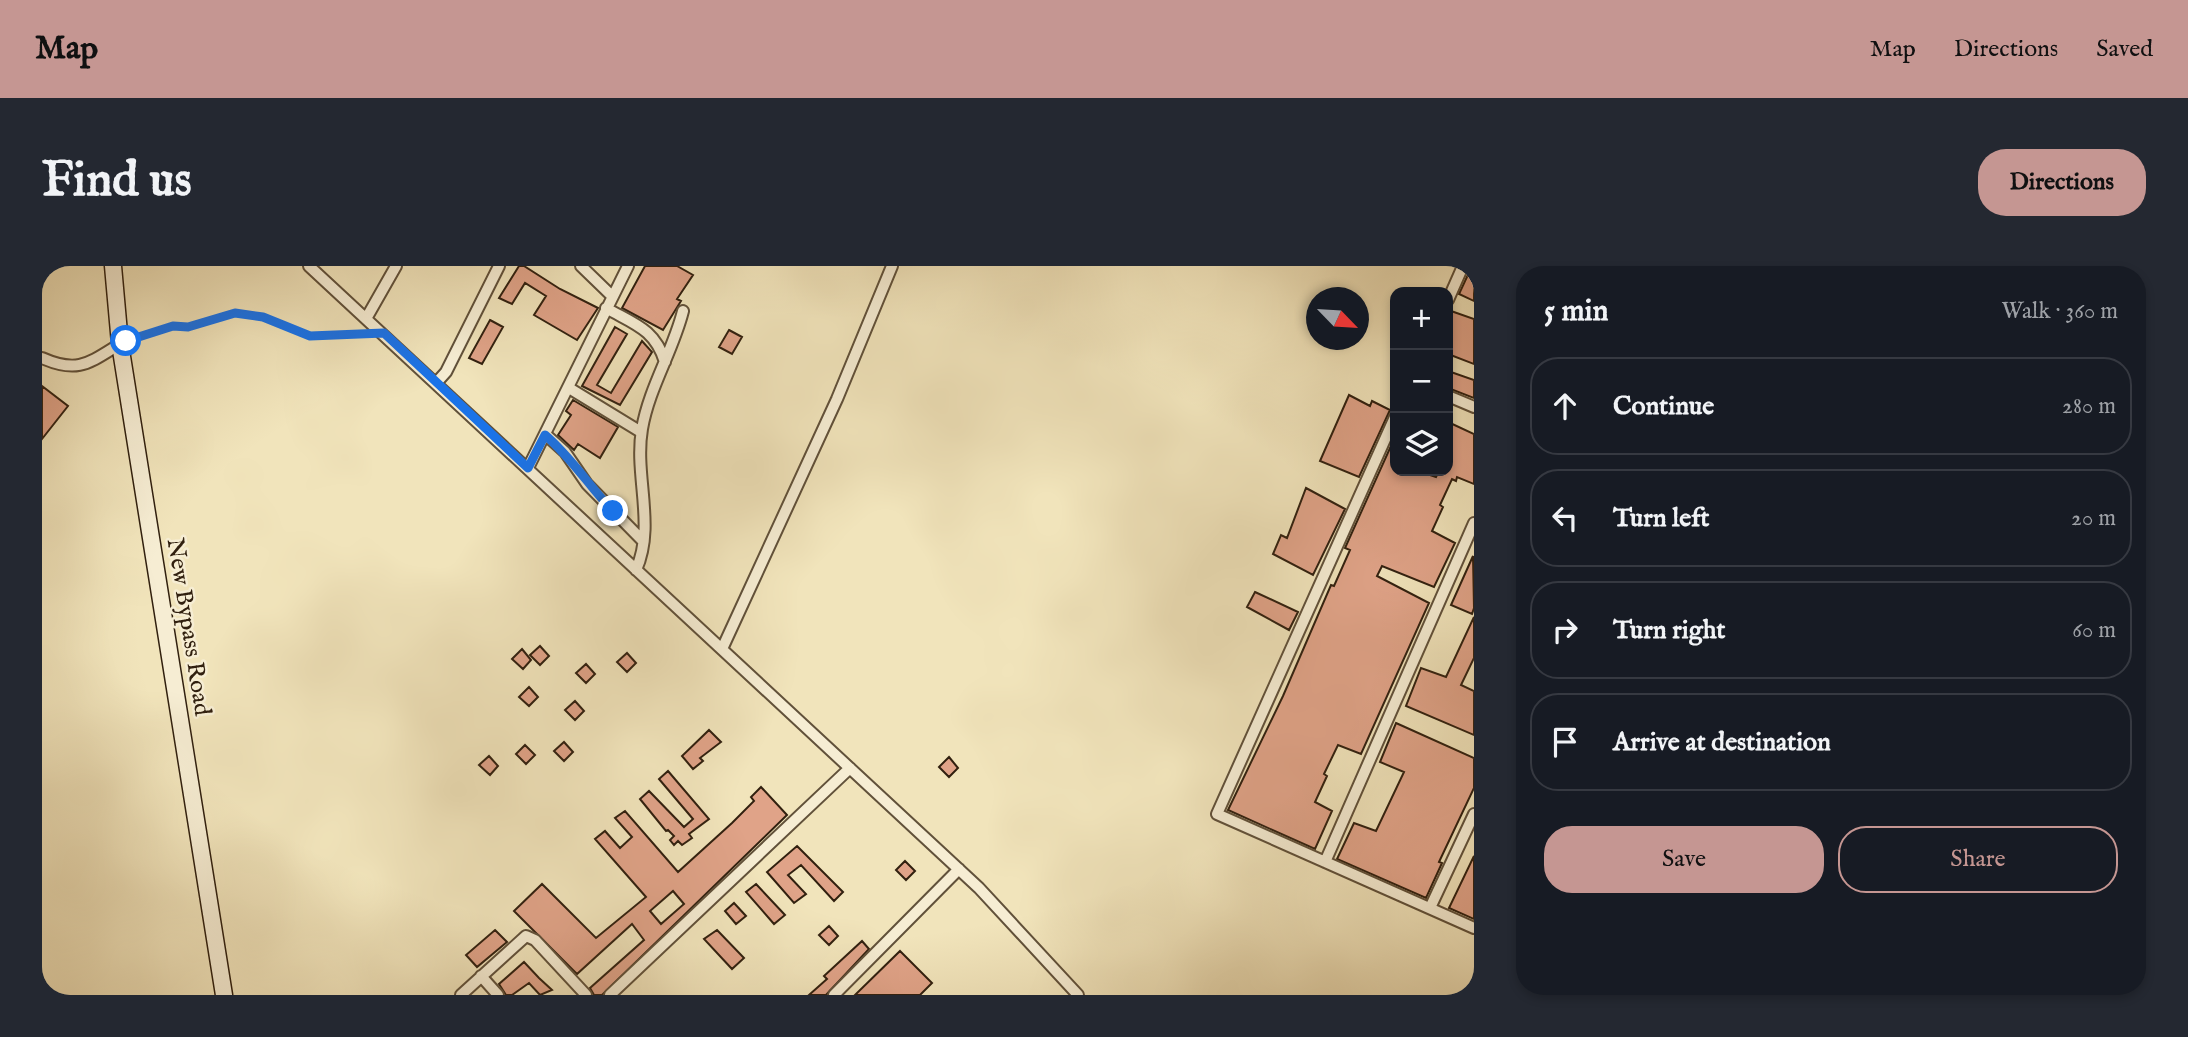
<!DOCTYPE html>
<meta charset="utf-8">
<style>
body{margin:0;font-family:"IM FELL English",serif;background:#242831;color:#f1f3f6}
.controls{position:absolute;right:21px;top:21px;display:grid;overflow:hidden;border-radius:14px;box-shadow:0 4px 10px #0003}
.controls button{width:63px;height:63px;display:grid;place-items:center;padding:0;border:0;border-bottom:2px solid #363941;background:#171b24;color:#f1f3f6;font:35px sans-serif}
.compass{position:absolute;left:1264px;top:21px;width:63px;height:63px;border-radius:50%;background:#171b24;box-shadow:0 4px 10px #0003;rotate:115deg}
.stop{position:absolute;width:21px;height:21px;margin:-16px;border:5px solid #1a73e8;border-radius:50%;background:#fff}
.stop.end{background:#1a73e8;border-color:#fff;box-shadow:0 2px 7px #0008}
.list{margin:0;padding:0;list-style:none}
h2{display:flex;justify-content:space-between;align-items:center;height:91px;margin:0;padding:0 28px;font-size:30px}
h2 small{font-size:23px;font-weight:400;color:#9ea1a6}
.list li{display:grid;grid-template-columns:46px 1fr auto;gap:21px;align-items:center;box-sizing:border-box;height:98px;margin:0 14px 14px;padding:0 14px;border:2px solid #363941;border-radius:28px}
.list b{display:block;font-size:26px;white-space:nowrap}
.list em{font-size:23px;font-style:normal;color:#9ea1a6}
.actions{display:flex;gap:14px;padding:21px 28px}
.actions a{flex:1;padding:16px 0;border:2px solid #c59692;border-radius:28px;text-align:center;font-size:24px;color:#c59692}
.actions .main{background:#c59692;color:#111}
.icon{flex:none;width:38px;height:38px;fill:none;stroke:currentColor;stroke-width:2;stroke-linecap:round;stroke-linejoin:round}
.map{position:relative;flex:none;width:1432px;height:729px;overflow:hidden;border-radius:28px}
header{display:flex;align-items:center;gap:42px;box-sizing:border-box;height:98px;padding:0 35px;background:#c59692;color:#111}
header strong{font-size:33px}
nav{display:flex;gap:38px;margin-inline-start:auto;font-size:24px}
.intro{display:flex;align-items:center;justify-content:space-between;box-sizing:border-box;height:168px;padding:0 42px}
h1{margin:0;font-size:49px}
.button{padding:18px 32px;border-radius:28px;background:#c59692;color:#111;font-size:24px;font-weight:700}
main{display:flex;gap:42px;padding:0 42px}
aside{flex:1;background:#171b24;border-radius:28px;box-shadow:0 4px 10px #0003}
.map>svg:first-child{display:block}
.building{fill:#e0a388;stroke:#31200f;stroke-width:2;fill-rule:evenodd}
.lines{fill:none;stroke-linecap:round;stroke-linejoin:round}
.minor-casing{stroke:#61513a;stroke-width:14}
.secondary-casing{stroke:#31200f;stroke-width:19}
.path{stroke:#31200f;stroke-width:2;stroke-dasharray:2 3.5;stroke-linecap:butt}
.minor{stroke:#f6edd3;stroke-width:10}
.secondary{stroke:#f6edd3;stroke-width:16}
.route{stroke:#1a73e8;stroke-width:9}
.labels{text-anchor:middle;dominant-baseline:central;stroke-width:5;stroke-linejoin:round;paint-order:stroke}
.street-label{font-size:24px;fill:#31200f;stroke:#f6edd3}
</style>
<header>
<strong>Map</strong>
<nav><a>Map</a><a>Directions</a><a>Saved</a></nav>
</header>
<div class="intro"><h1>Find us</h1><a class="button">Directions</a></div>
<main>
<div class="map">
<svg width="1432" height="729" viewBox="0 0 1432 729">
<rect width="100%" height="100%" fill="#f1e4bb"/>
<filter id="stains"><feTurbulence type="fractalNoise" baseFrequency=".00286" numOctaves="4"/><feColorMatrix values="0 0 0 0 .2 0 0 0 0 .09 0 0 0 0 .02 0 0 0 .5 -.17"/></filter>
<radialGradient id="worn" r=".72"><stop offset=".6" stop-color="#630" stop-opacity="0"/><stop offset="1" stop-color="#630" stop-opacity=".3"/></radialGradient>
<path class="building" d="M477,0h5l36,23 38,19 -21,32 -43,-25 12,-19 -21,-13 -13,21 -13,-6z
M603,0h32l16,9 -16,24 4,2 -18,29 -41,-22z
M1430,0h2v35l-15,-7z
M1409,45l23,8v45l-26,-10v-33z
M448,54l13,7 -21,37 -13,-6z
M573,61l12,7 -30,51 14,8 31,-52 10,11 -32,53 -38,-19z
M687,64l13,7 -10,17 -13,-7z
M1406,105l26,9v18l-26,-10z
M0,120l26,20 -26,33z
M1307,129l21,11 2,-5 18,9 -31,67 -39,-16z
M531,134l45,27 -18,31 -22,-14 -4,6 -16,-15 13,-20 -5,-4z
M1406,156l26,12v50l-17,-7 -1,4 -4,-2 -12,26 3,2 -11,24 23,12 -21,44 -52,-21 -5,10 52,27 -68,151 -23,-9 -14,29 3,2 -12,26 17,9 -17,38 -87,-39 55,-114 48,-111 3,1 16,-36 -5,-2 50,-111v34h23l18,6 3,-6h9z
M1264,222l39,21 -32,66 -40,-21 8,-19 6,3z
M1431,290l1,52 -2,6 -21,-9z
M1213,326l43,20 -9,18 -42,-23z
M1432,351v41l-13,27 13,6v44l-68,-29 15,-38 25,9z
M498,380l9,10 -9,9 -10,-10z
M480,383l9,11 -8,9 -11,-10z
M585,387l9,10 -9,9 -10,-10z
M544,398l9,10 -9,9 -10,-10z
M487,421l9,10 -9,9 -10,-9z
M533,435l9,10 -9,9 -10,-10z
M1354,457l78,35v30l-35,74 3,1 -16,35 -89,-39 17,-36 22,8 28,-59 -24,-10z
M667,464l12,12 -21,16 3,3 -10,8 -11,-13z
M522,476l9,10 -9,9 -10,-10z
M483,479l10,10 -9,9 -10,-10z
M447,490l9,10 -8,9 -11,-10z
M907,491l9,11 -9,9 -10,-10z
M626,505l41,48 -20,15 3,4 -10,7 -4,-4 -4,4 -4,-5 4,-4 -6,-6 -2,1 -26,-32 9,-8 35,36 9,-8 -34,-40z
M719,521l26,28 -185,180h-8l-4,-7 54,-48 -12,-16 -55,50 -63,-63 28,-27 54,54 50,-41 -51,-58 10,-8 15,17 12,-11 -17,-19 10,-7 53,61 54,-49 22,-22 -3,-4zM631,625l11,13 -23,20 -11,-13z
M755,580l46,46 -9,9 -33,-36 -13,10 18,19 -12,9 -27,-31z
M1432,590v63l-25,-11z
M863,595l10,10 -9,9 -10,-10z
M714,618l29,31 -11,9 -28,-32z
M692,637l12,13 -10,8 -11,-13z
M787,660l9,10 -9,9 -10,-10z
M453,664l12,12 -30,25 -11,-12z
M675,664l27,28 -12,11 -28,-30z
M820,675l7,8 -43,46h-17l18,-16 -3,-3z
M858,685l32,32 -12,12h-65z
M482,696l15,16 13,12 -12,5 -11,-12 -17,12h-6l-7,-11z"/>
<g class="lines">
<g class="minor-casing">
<path id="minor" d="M267,0l670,622 99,107
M539,0l31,30
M1406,34l15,-34
M564,42c28,16 49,21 59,54
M325,51l29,-51
M0,92c36,16 47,5 78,-14
M395,116l9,-10 53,-106
M527,122l72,44
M1406,130l26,11
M1353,151l-178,397 257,114
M503,168l20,18 22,32 56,57
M486,202l100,-202
M594,304c20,-45 -2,-94 6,-141 7,-41 31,-78 41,-118
M680,383l115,-250 55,-133
M1283,596l149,-339
M1388,642l44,-94
M439,710l17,19
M419,729l65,-59 9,4 51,55
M568,729l240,-227
M792,729l125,-126"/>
</g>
<g class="secondary-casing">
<path id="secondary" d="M71,0l7,78 104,651"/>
</g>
<path class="path" d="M90,73l41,-13 15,1 47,-14 28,4 47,19 56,-2"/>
<use href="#minor" class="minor"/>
<use href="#secondary" class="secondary"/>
</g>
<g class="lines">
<path class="route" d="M84,75l47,-15 15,1 47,-14 28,4 47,19 74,-3 144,135 17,-33c26,22 44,51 68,76"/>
</g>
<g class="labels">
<g class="street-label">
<text transform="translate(146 361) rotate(81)">New Bypass Road</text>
</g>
</g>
<rect width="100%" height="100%" filter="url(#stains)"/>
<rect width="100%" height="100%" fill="url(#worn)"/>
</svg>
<div class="controls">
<button>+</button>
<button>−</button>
<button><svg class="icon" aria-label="layers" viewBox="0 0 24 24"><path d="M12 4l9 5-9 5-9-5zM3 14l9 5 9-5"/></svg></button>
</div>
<svg class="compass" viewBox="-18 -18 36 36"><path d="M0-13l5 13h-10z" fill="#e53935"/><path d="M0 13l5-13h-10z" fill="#9ea1a6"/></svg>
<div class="stop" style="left:84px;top:75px"></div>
<div class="stop end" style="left:571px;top:245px"></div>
</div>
<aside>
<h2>5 min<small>Walk · 360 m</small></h2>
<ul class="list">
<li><svg class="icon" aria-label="ahead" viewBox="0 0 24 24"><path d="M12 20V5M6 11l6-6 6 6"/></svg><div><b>Continue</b></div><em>280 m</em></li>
<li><svg class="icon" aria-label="left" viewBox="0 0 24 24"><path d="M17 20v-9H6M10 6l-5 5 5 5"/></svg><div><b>Turn left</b></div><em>20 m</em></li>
<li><svg class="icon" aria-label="right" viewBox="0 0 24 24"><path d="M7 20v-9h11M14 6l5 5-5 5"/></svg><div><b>Turn right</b></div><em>60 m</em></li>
<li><svg class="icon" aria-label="arrive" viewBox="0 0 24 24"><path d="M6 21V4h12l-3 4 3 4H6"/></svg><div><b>Arrive at destination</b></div></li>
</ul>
<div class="actions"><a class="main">Save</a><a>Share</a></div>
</aside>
</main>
